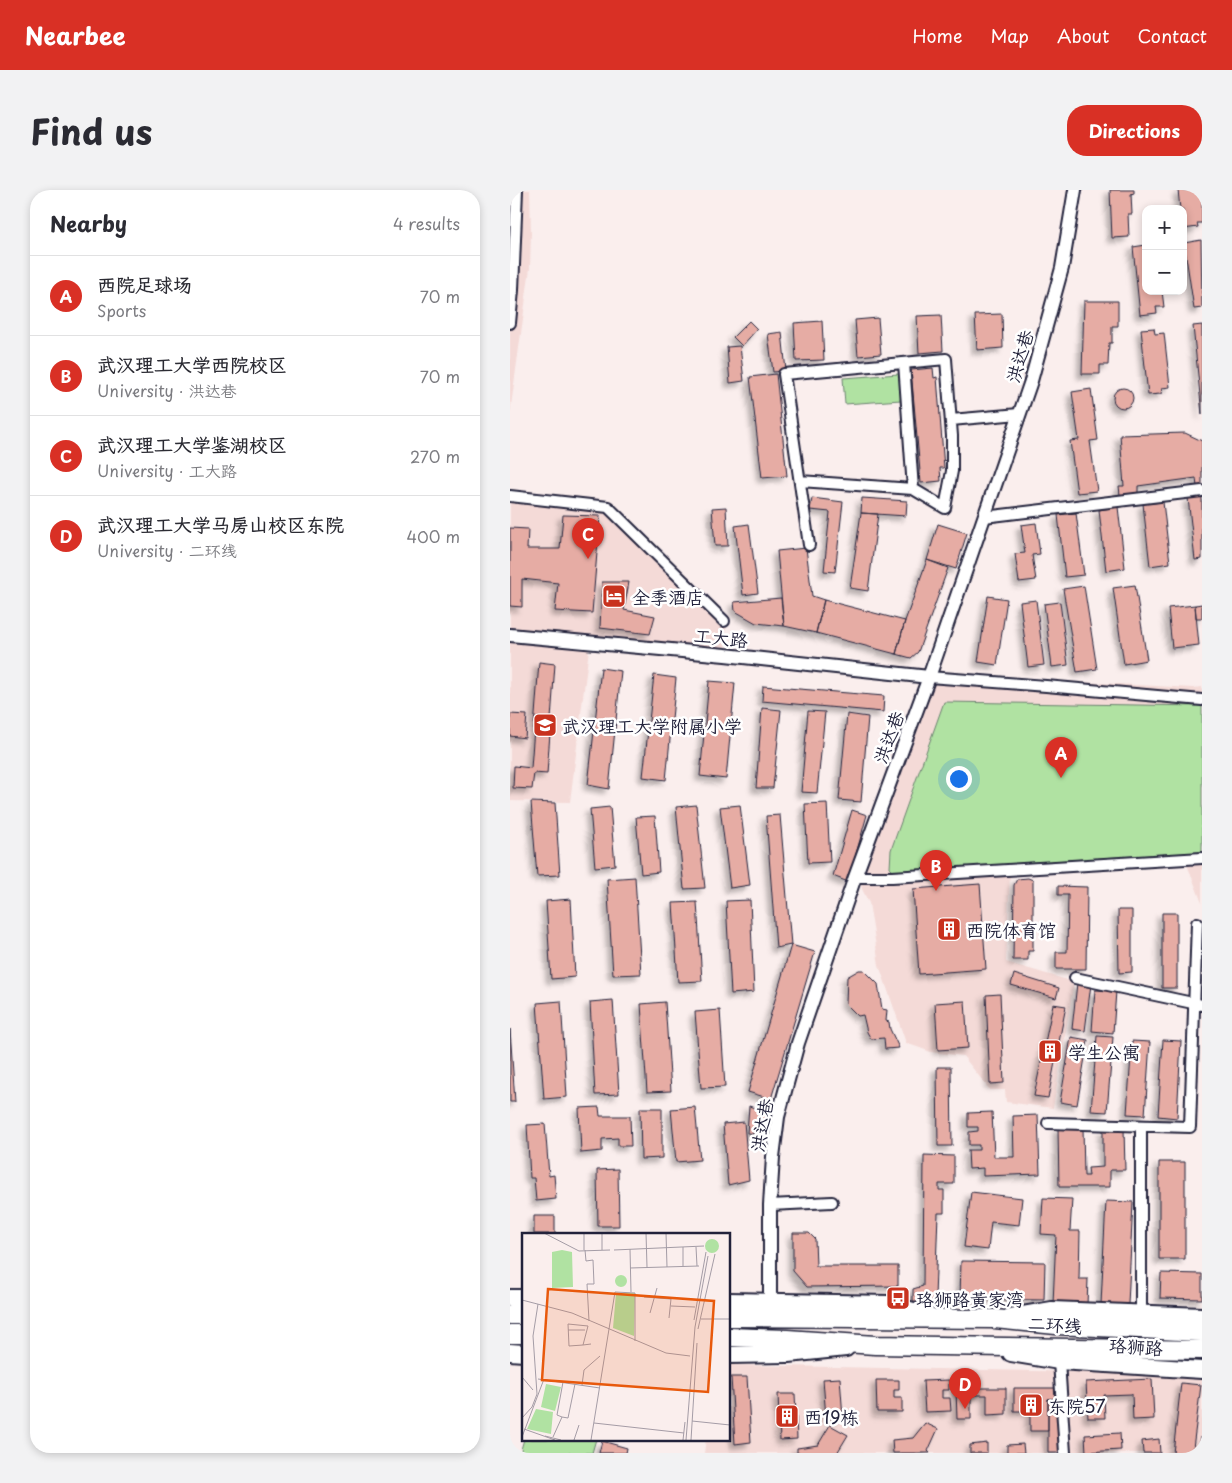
<!DOCTYPE html>
<meta charset="utf-8">
<style>
body{margin:0;font-family:"Playpen Sans","LXGW WenKai TC",sans-serif;background:#f2f2f3;color:#2b2b33}
.controls{position:absolute;right:15px;top:15px;display:grid;overflow:hidden;border-radius:10px;box-shadow:0 2px 8px #0003}
.controls button{width:45px;height:45px;display:grid;place-items:center;padding:0;border:0;border-bottom:1px solid #e1e1e2;background:#fff;color:#2b2b33;font:25px sans-serif}
.you{position:absolute;left:448px;top:588px;width:18px;height:18px;margin:-12px;border:4px solid #fff;border-radius:50%;background:#1a73e8;box-shadow:0 0 0 8px #1a73e833}
.badge{display:grid;place-items:center;width:32px;height:32px;border-radius:50%;background:#d93025;color:#fff;font-size:16px;font-weight:700}
.pin{position:absolute;translate:-50% -41px;filter:drop-shadow(0 1px 2px #0008)}
.pin::after{content:'';position:absolute;top:26px;width:18px;height:15px;background:inherit;clip-path:polygon(0 0,100% 0,50% 100%)}
.list{margin:0;padding:0;list-style:none}
h2{display:flex;justify-content:space-between;align-items:center;height:65px;margin:0;padding:0 20px;font-size:21px}
h2 small{font-size:16px;font-weight:400;color:#7c7c81}
.list li{display:grid;grid-template-columns:32px 1fr auto;gap:15px;align-items:center;box-sizing:border-box;height:80px;padding:0 20px;border-top:1px solid #e1e1e2}
.list b{display:block;font-size:19px;white-space:nowrap}
.list p{margin:0;font-size:16px;white-space:nowrap;color:#7c7c81}
.list em{font-size:16px;font-style:normal;color:#7c7c81}
.map{position:relative;flex:none;width:692px;height:1263px;overflow:hidden;border-radius:20px}
header{display:flex;align-items:center;gap:30px;box-sizing:border-box;height:70px;padding:0 25px;background:#d93025;color:#fff}
header strong{font-size:24px}
nav{display:flex;gap:28px;margin-inline-start:auto;font-size:18px}
.intro{display:flex;align-items:center;justify-content:space-between;box-sizing:border-box;height:120px;padding:0 30px}
h1{margin:0;font-size:35px}
.button{padding:12px 22px;border-radius:20px;background:#d93025;color:#fff;font-size:18px;font-weight:700}
main{display:flex;gap:30px;padding:0 30px}
aside{flex:1;background:#fff;border-radius:20px;box-shadow:0 2px 8px #0003}
.map>svg:first-child{display:block}
.built{fill:#f4dad7}
.green{fill:#b0e2a2;stroke:#69826e}
.building{fill:#e6aca4;stroke:#22223b;filter:url(#shadow)}
.lines{fill:none;stroke-linecap:round;stroke-linejoin:round}
.minor-casing{stroke:#22223b;stroke-width:14}
.tertiary-casing{stroke:#22223b;stroke-width:16}
.primary-casing{stroke:#22223b;stroke-width:20}
.trunk-casing{stroke:#22223b;stroke-width:21}
.minor{stroke:#fff;stroke-width:10}
.tertiary{stroke:#fff;stroke-width:12}
.primary{stroke:#fff;stroke-width:16}
.trunk{stroke:#fff;stroke-width:18}
.labels{text-anchor:middle;dominant-baseline:central;stroke-width:5;stroke-linejoin:round;paint-order:stroke}
.street-label{font-size:18px;fill:#22223b;stroke:#fff}
.poi-label{font-size:18px;fill:#22223b;stroke:#fff;text-anchor:start}
.inset-road{fill:none;stroke:#a49ca6;stroke-width:1}
.view{fill:#e8590c;fill-opacity:0.15;stroke:#e8590c;stroke-width:2.5}
.inset-edge{fill:none;stroke:#22223b;stroke-width:2.5}
</style>
<header>
<strong>Nearbee</strong>
<nav><a>Home</a><a>Map</a><a>About</a><a>Contact</a></nav>
</header>
<div class="intro"><h1>Find us</h1><a class="button">Directions</a></div>
<main>
<aside>
<h2>Nearby<small>4 results</small></h2>
<ul class="list">
<li><span class="badge">A</span><div><b>西院足球场</b><p>Sports</p></div><em>70 m</em></li>
<li><span class="badge">B</span><div><b>武汉理工大学西院校区</b><p>University · 洪达巷</p></div><em>70 m</em></li>
<li><span class="badge">C</span><div><b>武汉理工大学鉴湖校区</b><p>University · 工大路</p></div><em>270 m</em></li>
<li><span class="badge">D</span><div><b>武汉理工大学马房山校区东院</b><p>University · 二环线</p></div><em>400 m</em></li>
</ul>
</aside>
<div class="map">
<svg width="692" height="1263" viewBox="0 0 692 1263">
<defs>
<filter id="shadow"><feDropShadow dx="-4.5" dy="4.5" stdDeviation="2.5" flood-color="#0004"/></filter>
</defs>
<rect width="100%" height="100%" fill="#faeeed"/>
<filter id="ink" filterUnits="userSpaceOnUse"><feTurbulence type="fractalNoise" baseFrequency=".02" numOctaves="2"/><feDisplacementMap in="SourceGraphic" scale="10" xChannelSelector="R" yChannelSelector="G"/><feConvolveMatrix kernelMatrix="1 2 1 2 8 2 1 2 1" color-interpolation-filters="sRGB"/></filter>
<g filter="url(#ink)">
<path class="built" d="M0,0h20l1,43 -1,35 -20,145z
M0,299l96,11 120,118 -1,37 -136,-6 -19,153 -60,-1z
M420,484l263,14 9,-1v216l-16,-41 -176,11 -4,89 68,20 -21,126 -47,-6 -1,-12h-15l-27,-34 -32,-4 -25,-9 -27,-78 -10,-62 -7,-14 -4,-20z
M219,1175l407,8 66,5v75h-498l2,-14h23z"/>
<path class="green" d="M389,184l2,26 -56,4 -2,-26z
M434,512l258,4v146l-167,10 -140,11 -5,-5 1,-18z
M14,1249h72l-4,14h-72z"/>
<path class="building" d="M600,0h24v3l-3,1 1,20h-4l1,23 -17,1z
M668,0h24v33h-5l1,4 -15,2v-20h-3z
M691,50l1,68 -8,1 -10,-66z
M636,55v46h16l2,16h-8l1,6 -17,2 -7,-68z
M574,111h34v25h-6v17h-3l-1,22h-8v9h-18z
M492,124l1,34 -26,2 -2,-35z
M431,125l2,36 -24,2 -2,-37z
M368,128l3,36 -23,2 -3,-36z
M239,131l8,8 -15,17 -9,-9z
M312,131l2,39 -28,1 -2,-38z
M692,135v90l-9,-89z
M644,138l1,6 9,-1 6,54 -8,1 -1,6 -13,1 -7,-66z
M272,142l4,39 -13,1 -5,-38z
M230,156l4,35 -14,2 -3,-36z
M423,178l1,10 3,-1 7,91h-4l1,13 -20,2 -10,-113z
M266,184l11,102 -25,2 -12,-101z
M603 208a10 10 0 1 1 20 0a10 10 0 1 1-20 0Z
M581,199l7,51 -8,1 7,50 -20,2 -7,-52 9,-1 -7,-48z
M675,243l17,8v45l-5,1 -1,-9 -58,8v8l-18,1 -1,-9h5l-4,-51z
M692,307v62l-7,1 -7,-62z
M302,308l31,4 -8,70 -11,-1 6,-59 -20,-2z
M352,308l45,3 -1,15 -45,-3z
M653,312l7,61 -20,3 -7,-62z
M216,317l2,39h-13l-3,-38z
M608,317l7,61 -19,3 -7,-61z
M351,323l17,1 -10,77 -18,-3z
M566,323l8,62 -19,2 -7,-62z
M53,325l37,1 -8,97 -37,-2 3,-28 -36,-4v28l-12,-1v-78l18,1 -1,20h33z
M526,333l4,31 -8,1 4,25 -17,2 -4,-28 10,-1 -4,-28z
M239,334l9,69 -15,2 -8,-69z
M428,334l29,9 -11,36 -29,-9z
M296,358l6,48 12,4 -8,33 -32,-7 -7,-75z
M417,370l21,8 -30,84 -7,6 -15,-4 9,-33z
M92,392h27l-5,28 31,6 -5,18 -50,-6z
M625,395l12,75 -23,4 -11,-76z
M574,396l13,83 -20,3 -14,-83z
M478,406l19,3 -10,66 -19,-3z
M271,408l3,28 -28,-3 -21,-12 -1,-9z
M314,410l81,21 -9,33 -80,-21z
M526,410l8,65 -16,2 -8,-65z
M550,412l8,63 -16,2 -8,-63z
M692,414v14h-6l-1,-13z
M685,415l4,40 -27,3 -4,-40z
M29,472l16,2 -8,110 -13,-1 -2,16 -19,-1 1,-22 17,2z
M91,478l20,3 -12,118 -21,-4z
M144,485l22,3 -10,102 -23,-3z
M199,491l26,2 -9,96 -26,-3z
M253,496l121,10 -1,16 -121,-11z
M252,518l19,2 -8,78h-17z
M298,521l17,1 -8,81 -16,-1z
M0,524l17,1 -2,23 -15,-2z
M337,524l21,3 -7,85 -22,-2z
M21,612l24,1 5,72 -23,1z
M317,613l3,59 -22,1 -3,-59z
M186,615l9,83 -21,1 -8,-82z
M230,615l10,80 -20,3 -10,-81z
M100,617l5,58 -20,2 -5,-58z
M342,620l15,5 -19,67 -15,-6z
M270,625l11,130 -15,3 -10,-132z
M145,626l4,56 -18,2 -5,-57z
M125,687l6,97 -28,1 -6,-96z
M518,688l5,2v71h-5v9h-15l1,-75 3,-6z
M470,694l6,85 -67,5 -6,-85z
M548,696l29,1 -1,82h-30v-17h11l1,-57h-10z
M61,709l4,78 -24,2 -5,-78z
M240,710l4,92 -23,2 -5,-93z
M187,712l5,79 -24,1 -5,-79z
M608,720h14v62l-13,1z
M652,723h15v75h-15z
M281,755l24,7 -44,147 -23,-7z
M349,780h5l14,14 4,25 5,1 -1,11 3,1 1,7 9,19 -14,1 -1,-11 -13,1 -4,-7 -4,-17 -5,1 -12,-12 1,-27z
M504,784l45,14 -3,10 -45,-13z
M567,793l14,1 -6,47 -13,-2z
M585,800l21,1 -3,42 -21,-2z
M490,804l4,89 -14,1 -4,-89z
M103,810l6,94 -24,1 -5,-93z
M51,811l6,96 -23,2 -7,-96z
M455,811l3,47 -30,2 -3,-47z
M155,812l6,89 -24,1 -6,-88z
M543,814l13,2 -18,92 -14,-2z
M210,820l5,77 -24,1 -6,-76z
M0,839l5,73h-5z
M587,846l16,1 -6,75 -16,-1z
M561,847l17,3 -11,65 -17,-3z
M653,850l18,1 -4,77 -19,-2z
M622,851l18,1 -5,73 -18,-1z
M427,877h14l1,79h-14z
M239,916l20,7 -7,21 -15,-1z
M89,917l1,9h30l1,30h-13v-8l-16,1v12l-21,2 -2,-45z
M185,917l5,53 -24,2 -5,-53z
M130,918h22v50l-21,1z
M482,922l2,45h20l-1,-41 25,-1 2,59 -57,2v-8l-14,1 -1,-19h11v-5h-10v-13l9,-1v-4h-10v-14z
M234,932l5,58 -21,5 -5,-61z
M35,934l4,52 5,-1 2,24 -20,2 -2,-23h-4l-3,-53z
M573,937l1,49h5l-1,-8 15,-1v-37l21,-1 1,41h-15v17h-51l-1,-59z
M414,965l30,1v28h-15v6h5v23h-6l-3,85 -4,3h-18v-12l10,-3z
M649,972h26v97h-26z
M108,979l1,57h-21l-1,-56z
M461,1002l51,6 -3,27 -28,-3 -3,28 -24,-3z
M533,1008l29,1 -2,32h10l-1,48h9l-1,26 -34,-1 3,-69 -15,-1z
M596,1011l27,1 -5,102h-27z
M24,1026h21v18h-21z
M283,1043h16l6,6 1,27h82v20l-91,1 -14,-16z
M451,1071l84,1 -1,38 -84,-1z
M651,1083l41,1v25l-42,-1z
M221,1187h16l4,65 -16,2z
M330,1188l3,39 -17,1 -3,-39z
M642,1189l2,40 -21,1 -1,-26 -28,1 1,23h-17l-2,-36z
M366,1190h23v10h-5v8h8v14h-25z
M439,1190v10h-7v8h8l1,13 -26,1 -2,-31z
M671,1193l20,2 -8,63 6,1 2,-12 1,1v15h-29z
M446,1198h50v26l-19,1v-20h-16v24h-14z
M504,1198h46l-1,11h-11v32h-18v-20h-16z
M268,1204h17l2,45 -17,1z
M538,1209h11l3,54h-14z
M415,1233l13,6 -10,22 2,2h-37l-1,-13 21,-2z
M320,1235l18,10 -11,18h-40v-5l21,-3z
M610,1243l1,17 -35,2 -1,-17z
M649,1249l1,14h-17l-1,-12z
M92,1251l25,7 -1,5h-27z
M477,1253v10h-17v-8z
M513,1254l1,9h-17v-8z"/>
<g class="lines">
<g class="minor-casing">
<path id="minor" d="M0,133l3,-33 4,-100
M394,173l9,126
M441,230l68,-6
M290,291l113,8 32,19 7,-37v-35l-6,-77 -162,15 25,171
M0,306l98,11 116,114
M474,327l218,-26
M419,487l117,9 156,14
M345,687h37l310,-19
M565,788l127,27
M538,933l142,4 7,-204
M260,1015l62,-3
M631,1123v-187
M549,1171l6,92"/>
</g>
<g class="tertiary-casing">
<path id="tertiary" d="M0,445l215,20 204,22
M260,1112v-97l3,-48 5,-40 20,-74 57,-166 74,-200 102,-296 31,-113 13,-78"/>
</g>
<g class="primary-casing">
<path id="primary" d="M0,1108h14
M219,1111l160,3 41,12
M500,1127l42,-7 150,6
M0,1162l14,1
M501,1163l48,8 143,9
M219,1165l59,-1 58,-6"/>
</g>
<g class="trunk-casing">
<path id="trunk" d="M0,1125h14
M219,1127l266,2 61,6 146,7
M0,1144h14
M219,1147l58,2 88,6 327,5"/>
</g>
<use href="#minor" class="minor"/>
<use href="#tertiary" class="tertiary"/>
<use href="#primary" class="primary"/>
<use href="#trunk" class="trunk"/>
</g>
</g>
<defs>
<g id="hotel-square" transform="scale(1.25)"><rect x="-9" y="-9" width="18" height="18" rx="4" fill="#c8321e" stroke="#fff"/><path d="M-6-4.5h1.5V1H6V5H4.5V3h-9V5H-6ZM-4 0a1.8 1.8 0 1 1 3.6 0ZM.5 0V-2.5h3Q6-2.5 6 0Z" fill="#fff"/></g>
<g id="school-square" transform="scale(1.25)"><rect x="-9" y="-9" width="18" height="18" rx="4" fill="#c8321e" stroke="#fff"/><path d="M0-5L7-2L0 1L-7-2ZM-4 1L0 2.5L4 1V4Q0 6-4 4Z" fill="#fff"/></g>
<g id="building-square" transform="scale(1.25)"><rect x="-9" y="-9" width="18" height="18" rx="4" fill="#c8321e" stroke="#fff"/><path d="M-4-6H4V6H1V3H-1V6H-4ZM-2.5-4.3h1.7v1.8h-1.7ZM.8-4.3h1.7v1.8H.8ZM-2.5-1h1.7V.8h-1.7ZM.8-1h1.7V.8H.8Z" fill="#fff"/></g>
<g id="bus-square" transform="scale(1.25)"><rect x="-9" y="-9" width="18" height="18" rx="4" fill="#c8321e" stroke="#fff"/><path d="M-5-6H5V4H4V6H2V4H-2V6H-4V4H-5ZM-3.5-4V0h7V-4ZM-3.5 1.2v1.5H-2V1.2ZM2 1.2v1.5H3.5V1.2Z" fill="#fff"/></g>
</defs>
<g fill-rule="evenodd">
<use href="#hotel-square" x="104" y="406"/>
<use href="#school-square" x="35" y="535"/>
<use href="#building-square" x="439" y="739"/>
<use href="#building-square" x="540" y="861"/>
<use href="#bus-square" x="388" y="1108"/>
<use href="#building-square" x="521" y="1215"/>
<use href="#building-square" x="277" y="1226"/>
</g>
<g class="labels">
<g class="street-label">
<text transform="translate(509 166) rotate(-74)">洪达巷</text>
<text transform="translate(211 447) rotate(6)">工大路</text>
<text transform="translate(378 547) rotate(-70)">洪达巷</text>
<text transform="translate(251 935) rotate(-80)">洪达巷</text>
<text transform="translate(545 1134) rotate(4)">二环线</text>
<text transform="translate(626 1156) rotate(4)">珞狮路</text>
</g>
<g class="poi-label">
<text x="122" y="406">全季酒店</text>
<text x="52" y="535">武汉理工大学附属小学</text>
<text x="456" y="739">西院体育馆</text>
<text x="558" y="861">学生公寓</text>
<text x="406" y="1108">珞狮路黄家湾</text>
<text x="538" y="1215">东院57</text>
<text x="294" y="1226">西19栋</text>
</g>
</g>
<g transform="translate(12 1043)">
<rect width="208" height="208" fill="#faeeed"/>
<path d="M183 13a7 7 0 1 1 14 0a7 7 0 1 1-14 0ZM40,17l10,2 1,35 -21,1v-36zM93 48a6 6 0 1 1 12 0a6 6 0 1 1-12 0ZM94,60h19l-1,43 -21,-8zM24,151l15,3 -6,24 -14,-4zM14,176l17,3 -2,22 -24,-5z" fill="#b0e2a2"/>
<path class="inset-road" d="M22,0l35,18 31,-1M62,0v17M80,0v17M124,0l1,34M144,0l1,34M161,14v19M174,14l1,19M108,16l1,43M63,17l1,11 7,-1 1,24h-7l2,37M92,17l90,-4M108,35l69,-2M122,64l27,2 -2,19M0,67l50,13 94,40 24,3M149,73l24,1M128,80l7,-25M179,86h29M172,87l12,-68M176,96l17,-75M46,97h17M61,112l5,-19 -20,-2 1,22 14,-1 8,-1M0,144l11,13M16,146l62,9M60,152l2,-15 16,-14M40,184l6,1 7,-34M0,185l10,-11 5,-13 -4,-58 5,-32M170,188l38,4M72,190l90,10M2,196l31,11M23,203l16,4M0,204l22,-58M31,204l9,-20 -5,-2 6,-33M52,207l5,-15M69,207l24,-148 20,1v48M161,207l2,-18M164,207l9,-113 13,-71M169,207l6,-97"/>
<path class="view" d="M26,56l166,12 -6,91 -166,-12z"/>
<rect width="208" height="208" class="inset-edge"/>
</g>
</svg>
<div class="controls">
<button>+</button>
<button>−</button>
</div>
<div class="you"></div>
<div class="pin badge" style="left:551px;top:588px">A</div>
<div class="pin badge" style="left:426px;top:701px">B</div>
<div class="pin badge" style="left:78px;top:369px">C</div>
<div class="pin badge" style="left:455px;top:1219px">D</div>
</div>
</main>
